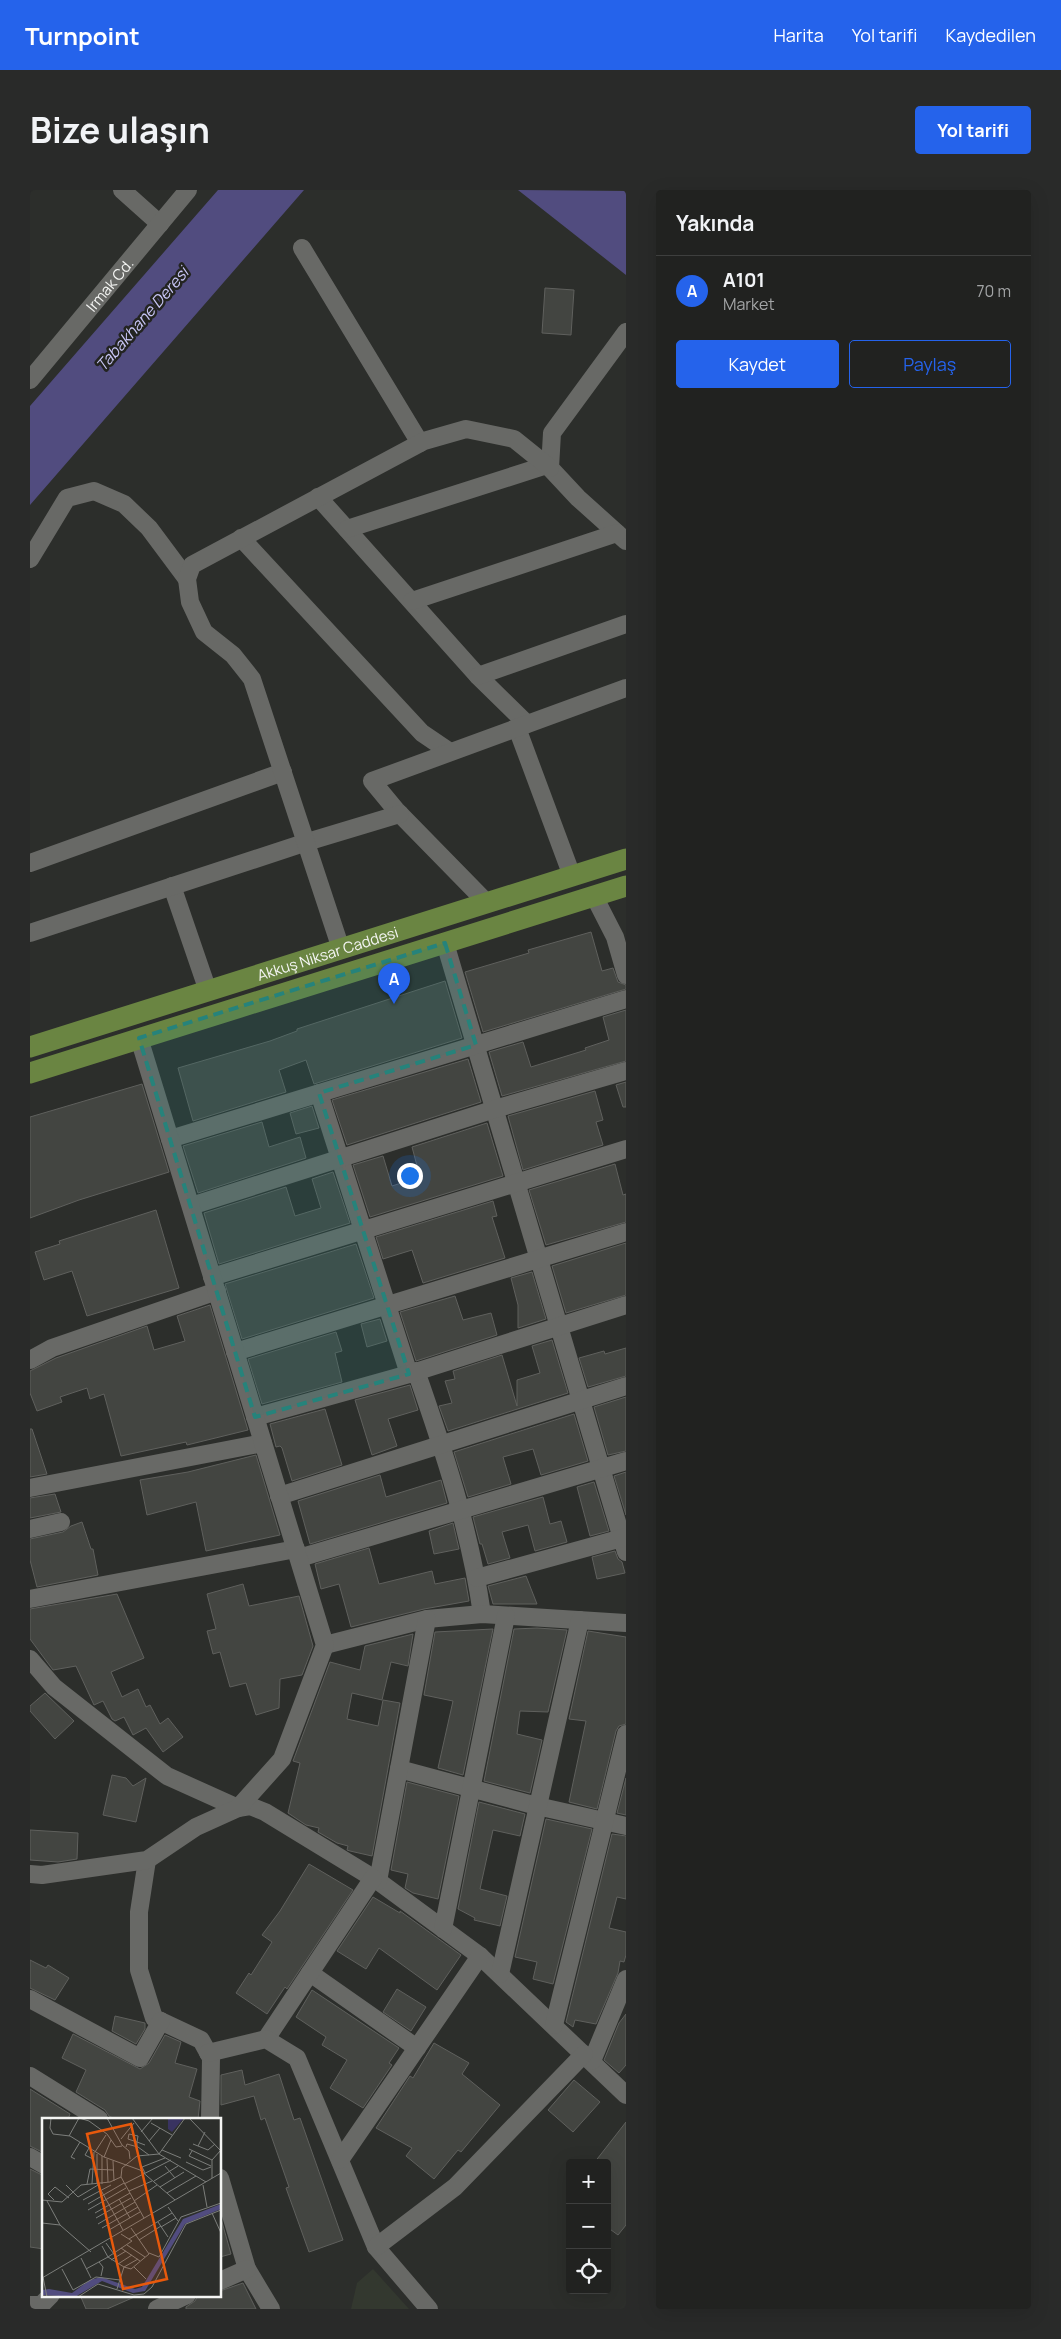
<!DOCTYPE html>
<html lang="tr">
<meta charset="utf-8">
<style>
body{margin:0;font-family:Manrope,sans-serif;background:#292a29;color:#f1f3f6}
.controls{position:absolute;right:15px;bottom:15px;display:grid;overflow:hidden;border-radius:5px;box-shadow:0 5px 20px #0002}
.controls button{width:45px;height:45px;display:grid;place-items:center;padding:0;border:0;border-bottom:1px solid #3e3f3e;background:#212220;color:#f1f3f6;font:25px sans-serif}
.you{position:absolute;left:379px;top:985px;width:18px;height:18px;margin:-12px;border:4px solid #fff;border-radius:50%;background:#1a73e8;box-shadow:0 0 0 8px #1a73e833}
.badge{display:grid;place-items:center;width:32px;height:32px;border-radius:50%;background:#2563eb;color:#fff;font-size:16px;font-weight:700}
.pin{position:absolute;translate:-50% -41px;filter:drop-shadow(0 1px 2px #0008)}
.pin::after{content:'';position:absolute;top:26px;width:18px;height:15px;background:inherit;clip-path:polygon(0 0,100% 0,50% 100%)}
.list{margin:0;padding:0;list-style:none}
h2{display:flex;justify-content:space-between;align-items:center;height:65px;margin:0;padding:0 20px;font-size:21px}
h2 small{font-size:16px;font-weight:400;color:#a2a4a5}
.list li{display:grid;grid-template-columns:32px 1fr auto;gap:15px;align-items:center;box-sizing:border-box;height:70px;padding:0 20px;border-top:1px solid #3e3f3e}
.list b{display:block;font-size:19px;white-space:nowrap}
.list p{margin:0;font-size:16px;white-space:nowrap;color:#a2a4a5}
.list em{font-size:16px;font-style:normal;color:#a2a4a5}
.actions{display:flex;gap:10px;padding:15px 20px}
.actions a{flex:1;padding:11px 0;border:1px solid #2563eb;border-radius:5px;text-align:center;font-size:18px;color:#2563eb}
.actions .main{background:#2563eb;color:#fff}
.icon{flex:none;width:28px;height:28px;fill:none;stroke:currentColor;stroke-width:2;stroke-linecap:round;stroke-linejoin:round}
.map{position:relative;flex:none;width:596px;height:2119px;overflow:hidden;border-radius:5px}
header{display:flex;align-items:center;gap:30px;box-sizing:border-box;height:70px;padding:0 25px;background:#2563eb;color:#fff}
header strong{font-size:24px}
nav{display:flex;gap:28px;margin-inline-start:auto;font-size:18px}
.intro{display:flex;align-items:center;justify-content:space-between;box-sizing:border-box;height:120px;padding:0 30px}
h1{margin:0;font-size:35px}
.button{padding:12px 22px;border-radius:5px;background:#2563eb;color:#fff;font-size:18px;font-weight:700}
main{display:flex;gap:30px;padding:0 30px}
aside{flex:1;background:#212220;border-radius:5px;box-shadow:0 5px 20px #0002}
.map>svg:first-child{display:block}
.built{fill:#33382f}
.water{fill:#514c7f}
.building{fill:#434541;stroke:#5f605d}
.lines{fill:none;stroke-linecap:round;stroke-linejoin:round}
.minor{stroke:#686966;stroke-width:18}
.major{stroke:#6a8542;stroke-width:21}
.marked{fill:#26837b;fill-opacity:0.2;stroke:#26837b;stroke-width:4;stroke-dasharray:10 6;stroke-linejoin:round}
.labels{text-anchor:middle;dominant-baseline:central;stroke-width:5;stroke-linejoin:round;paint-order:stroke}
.street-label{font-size:15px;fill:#f4f5f3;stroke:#232421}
.water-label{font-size:16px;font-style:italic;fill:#c8c6f6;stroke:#232421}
.inset-road{fill:none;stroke:#7c7e7b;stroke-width:1}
.view{fill:#e8590c;fill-opacity:0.15;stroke:#e8590c;stroke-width:2.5}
.inset-edge{fill:none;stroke:#f4f5f3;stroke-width:2.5}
</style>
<header>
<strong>Turnpoint</strong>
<nav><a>Harita</a><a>Yol tarifi</a><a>Kaydedilen</a></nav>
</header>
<div class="intro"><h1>Bize ulaşın</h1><a class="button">Yol tarifi</a></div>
<main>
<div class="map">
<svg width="596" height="2119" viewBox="0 0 596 2119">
<rect width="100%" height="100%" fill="#2c2e2b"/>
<path class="built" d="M343,2079l36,40h-58l6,-26z"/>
<path class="water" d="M188,0h86l-274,315v-99z
M488,0l108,1v84z"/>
<path class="building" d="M515,98l29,2 -3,45 -29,-2z
M561,742l11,39 11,-3 5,14 8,3v4l-143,43 -18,-60 64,-19 -1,-3z
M415,791l17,57 -148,46 -8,-24 -27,10 7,22 -93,29 -15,-53 92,-27 27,-10v-2z
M596,820v51l-124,35 -13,-44 34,-10 8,25 55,-17 -1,-2 24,-8 -6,-23z
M438,869l13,43 -134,43 -15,-45z
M596,892v25h-3l-7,-22z
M112,894l27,88 -90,28 -49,18v-101z
M565,901l8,29 -7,2 7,23 -80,25 -15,-54z
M282,916l7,22 -23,6 -6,-21z
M232,932l7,25 31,-10 6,21 -108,35 -15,-47z
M457,933l16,53 -133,41 -17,-52 30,-9 9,30 28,-9 -8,-30z
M585,974l8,31 3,-1v28l-80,23 -17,-55z
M303,982l17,51 -131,41 -15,-51 82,-26 9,29 26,-8 -9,-29z
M463,1011l4,15 -5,1 13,41 -82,25 -11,-33 -29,9 -7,-22z
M126,1020l23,78 -92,28 -15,-45 -28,9 -9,-28 25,-8 -1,-3z
M596,1053v52l-60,18 -14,-47z
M326,1054l18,54 -132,41 -17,-55z
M502,1082l14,47 -28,9v-23l-7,-27z
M425,1106l8,24 28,-7 6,22 -81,26 -16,-49z
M180,1115l38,125 -61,15 -1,-3 -65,14 -17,-62 -14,5 -3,-11 -27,9 2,5 -25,9 -7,-18v-22l26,-13 91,-32 7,24 31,-9 -8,-25z
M350,1129l7,22 -20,6 -6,-23z
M306,1142l6,19 -7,2 7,29 -80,22 -14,-45z
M522,1150l16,53 -120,38 -9,-25 13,-3 -7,-22 10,-2 -2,-8 49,-16 15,51v-26l23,-7 -8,-27z
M596,1158v28l-38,11 -9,-29 25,-7 1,3z
M380,1195l8,25 -30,9 9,27 -25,9 -17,-55z
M596,1207v54l-18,4 -14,-48z
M295,1219l17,56 -50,16 -10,-33 -2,-2 -4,1 -6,-23z
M544,1224l14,47 -47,14 -8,-26 -30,8 8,27 -43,13 -14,-45z
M0,1239h2l15,45 -17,3z
M226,1265l24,80 -74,16 -10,-49 -49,13 -7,-35 48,-8z
M596,1282v43l-12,-39z
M350,1285l6,22 55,-17 6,23 -137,41 -12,-43z
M564,1292l15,49 -19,5 -13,-49z
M25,1304l6,18 -31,6v-20z
M513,1307l7,27 11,-3 6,21 -32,9 -7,-26 -26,7 8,26 -22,6 -6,-20h-2l-7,-27z
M52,1332l9,27h2l5,26 -61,12 -7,-27v-21l33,-7 8,-6z
M423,1333l6,26 -25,5 -5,-23z
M339,1358l10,36 53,-13 3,13 30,-6 4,23 -45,8 -73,18 -12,-43 -18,5 -6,-25z
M585,1361l3,8 4,3 3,11 -28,6 -5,-22z
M496,1386l11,28h-44l-5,-18z
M213,1394l6,22 50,-10 14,50 -11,29 -22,4 -1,29 -23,7 -10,-32 -16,4 -10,-35 -7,2 -6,-23 9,-2 -9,-35z
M87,1404l27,64 -33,14 11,25 16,-8 8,18 4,-2 10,19 8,-6 15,19 -20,15 -17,-24 -13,7 -9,-18 -9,4 -3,-2 -9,-18 -9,4 -18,-39 -23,4 -23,-31v-30z
M507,1438l30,2 -19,82 -28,-1 -3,23 25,6 -12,53 -46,-12 30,-152z
M463,1439l-30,146 -25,-7 15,-67 -29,-6 11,-63z
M558,1441l38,6v87l-7,2 -3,5 -19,78 -28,-7 17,-81 -17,-2z
M383,1444l-5,32 -17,-4 -9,38 -30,-7 -5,26 31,7 5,-26 17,3 -28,153 -22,-5 -3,-1 1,-4 -11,-3 -19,-11 1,-4 -13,-3 -18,-12 12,-50 -7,-2 37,-99 30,8 5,-24z
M15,1503l29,28 -19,18 -25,-28v-5z
M82,1585l14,3 7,8 13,-8 -10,44 -33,-7z
M596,1588v37l-9,-2z
M377,1592l52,14 -21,103 -25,-6 -8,-5 3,-14 -17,-4z
M449,1612l46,12 -5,22 -27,-6 -6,27 -7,32 27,7 -7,30 -26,-6 1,-2 -17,-9z
M516,1629l46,10 -39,155 -20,-5 4,-17 -22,-5z
M0,1640l48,3 -1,26 -19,3 -28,-2z
M582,1644l14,2v63l-9,-2 -8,31 17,4v23l-2,7 -4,-1 -2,12 -22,51 -21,-4 -2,7 -7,-5z
M279,1674l44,26 -66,99 -2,-2 -18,27 -31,-21 13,-20 2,2 21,-33 -10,-7 18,-24z
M343,1707l27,16v-2l61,44 -24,35 -58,-42 -13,21 -29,-18z
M0,1770l16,8 2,-3 21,13 -14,22 -25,-12z
M367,1799l29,18 -15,24 -28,-19z
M282,1800l87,58 -10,15 3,2 -29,43 -33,-20 17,-28 -25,-15 4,-8 -30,-20z
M596,1824v51l-7,8 -15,-13 15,-37z
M85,1826l30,7v6l-9,15 -24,-13z
M43,1844l67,35 9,-6 16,-28 16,7 -6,21 22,6 -8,28 11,4 -2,18h-83l-6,-3 -4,-6 -29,-18 10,-22 -24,-12z
M404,1853l35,20 -7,11 38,31 -39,47 -3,-2 -24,29 -28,-23 6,-8 -36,-20 34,-52 3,2z
M212,1880l3,15 34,-11 15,46 6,-2 43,122 -34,12 -23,-64 3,-1 -24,-69 -4,2 -7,-24 -33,9v-30z
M544,1890l26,22 -27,30 -25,-22z
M0,1899l40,25 -2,5h-24v34l-14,-7z
M596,1932v103l-8,10 -11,-8v-64h-13z
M0,1979l14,7v73l-14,-2z
M190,2025l11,39 -11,3z
M213,2093l13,26h-70v-2l9,-6 3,-6h22v-4z
M50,2105h59l-32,14h-21z"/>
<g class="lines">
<g class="minor">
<path d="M92,0l38,34"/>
<path d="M272,58l118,195"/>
<path d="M596,142l-74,101 -2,35 28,30 48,43"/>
<path id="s1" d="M0,190l158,-190"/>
<path d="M288,307l160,179 49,48"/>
<path d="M317,339l200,-64"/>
<path d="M211,348l181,195 28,19"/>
<path d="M0,369l37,-61 27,-7 30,13 25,24 38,51"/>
<path d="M382,411l205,-68"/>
<path d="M448,486l148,-52"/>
<path d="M487,538l55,148"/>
<path d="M0,673l253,-91"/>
<path d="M142,696l36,105"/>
<path d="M564,706l21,41 11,38"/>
<path d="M457,713l-91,-93 -24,-29 254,-93"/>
<path d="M0,743l277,-91 93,-28"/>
<path d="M415,753l181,609"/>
<path d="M311,759l-89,-270 -19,-24 -29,-23 -14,-30 -3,-23 5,-14 232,-124 42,-12 48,10 36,29"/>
<path d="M289,903l90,281"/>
<path d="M140,949l456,-140"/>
<path d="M161,1016l304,-97 131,-38"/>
<path d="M182,1087l414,-128"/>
<path d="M205,1162l391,-120"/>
<path d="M0,1170l22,-12 165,-57"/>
<path d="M386,1181c28,80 54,159 66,243"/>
<path d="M225,1227l154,-43 217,-69"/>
<path d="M0,1298l233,-45"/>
<path d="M249,1306l347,-110"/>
<path d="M0,1339l31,-7"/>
<path d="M269,1368l327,-97"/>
<path d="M447,1388l149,-41"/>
<path d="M0,1409l266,-50"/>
<path d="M295,1455l102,-26 55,-5 144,9"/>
<path d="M0,1469l24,28 113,89 71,32 12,-2 15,6 113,69 102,75 146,139"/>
<path d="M369,1579l138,37 89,20"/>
<path d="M117,1670l-8,52v58l15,48 47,22 10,18 -1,61"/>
<path d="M0,1684l12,1 105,-15 49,-33 42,-19 44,-49 43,-114 -186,-607"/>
<path d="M348,1691l49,-262"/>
<path d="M413,1739l63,-313"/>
<path d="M280,1783l107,75"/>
<path d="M470,1784l80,-354"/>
<path d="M0,1809l110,59 21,-37"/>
<path d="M524,1835l72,-291"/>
<path d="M236,1849l107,-161"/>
<path d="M178,1863l58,-14 31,19 79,189 53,62"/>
<path d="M562,1871l34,-82"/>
<path d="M0,1886l69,43"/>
<path d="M0,1967l14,8"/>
<path d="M310,1970l140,-204"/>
<path d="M190,1988l27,91 24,40"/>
<path d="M346,2057l79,-60 129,-133"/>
<path d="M190,2091l27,-12"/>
<path d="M0,2115h11l10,-10"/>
<path d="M127,2119l30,-14"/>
</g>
<g class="major">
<path id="s2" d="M0,857l596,-188"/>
<path d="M0,883l596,-187"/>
</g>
</g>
<path class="marked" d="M415,753l31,102 -157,48 90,281 -154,43 -116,-379z"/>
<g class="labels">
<g class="street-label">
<text stroke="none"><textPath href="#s1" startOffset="124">Irmak Cd.</textPath></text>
<text stroke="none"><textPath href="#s2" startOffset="312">Akkuş Niksar Caddesi</textPath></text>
</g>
<g class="water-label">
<text transform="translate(112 129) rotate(-49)">Tabakhane Deresi</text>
</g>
</g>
<g transform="translate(12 1928)">
<rect width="179" height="179" fill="#2c2e2b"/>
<path d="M126,0h16l-12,14 -4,-3z" fill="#393361"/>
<path d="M179,86v5l-36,15 -40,67 -12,2 -31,-12 -27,16 -33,-2v-5l7,-1 23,4 18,-13 11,-3 34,12 7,-2 41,-68z" fill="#514c7f"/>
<path class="inset-road" d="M9,0l-1,10 3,6 17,2 34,21 36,13 35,30M37,0l10,3 18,13 9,13 6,-1M65,0l15,27 7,6 1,8M90,0l27,36 47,28M147,0l32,33M109,5l21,12M99,14l12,-14M27,18l10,-18M79,21l13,-16M107,23l11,-13M151,26l15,6 7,-6M156,28l7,-14M84,29l1,-3 11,3 11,8M95,29v-5l1,-6 -9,-2 -1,5 9,3 8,3M47,30l-4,7 8,4M147,31l23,11M120,32l19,8M150,33l-3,5 22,10M53,34l11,-17M55,36v29l26,47M60,38v28M62,39l7,-17M33,41l-4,-2 9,-15M65,41l1,23M71,43l1,20M144,44l17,8 8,-3M123,48l10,12M103,55l-3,-6 23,-9M170,60v-18l9,-10M112,63l24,-15M45,66l3,-15 23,1M50,66l2,-32M82,66l47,-24M24,67l12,12 20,-12M161,67l4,22M118,69l24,-15M87,73l23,-10M125,75l29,-17M77,81l11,19M0,82l20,2 19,-17 29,-3 11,-5M12,82l-6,-6 7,-7 14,11M41,82l28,-15M5,83l13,24 31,27M92,83l23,-16M46,86l36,-21M126,89l10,14M46,92l38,-22M53,95l35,-20M170,95l9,20M54,100l35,-20M102,100l-23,-41 1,-9 15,-12 22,-2 26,-36M116,104l10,15M0,105l18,2M56,106l37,-22M119,109l15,-9M60,110l36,-21M67,112l31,-18M87,121l43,-26M97,122l22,-14M64,125l10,14M85,127l18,12M60,128l6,11 16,10 -7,22M79,130l19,13M107,135l10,4 22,-40 40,-14M66,139l24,-16 -11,-7M39,140l10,20M69,142l15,-9M57,144l4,5 -2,9M76,146l14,-9M82,149l7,2 18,-15 -18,-26M82,149l14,-8M92,149l12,12M20,151l11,21 23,-13 24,3M44,151l22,-12M1,159l4,20M0,160l179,-105M36,179l20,-13 36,11 10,-1 8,-7 34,-63 35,-14"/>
<path class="view" d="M89,6l36,155 -44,10 -36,-155z"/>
<rect width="179" height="179" class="inset-edge"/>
</g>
</svg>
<div class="controls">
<button>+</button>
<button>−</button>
<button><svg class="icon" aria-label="locate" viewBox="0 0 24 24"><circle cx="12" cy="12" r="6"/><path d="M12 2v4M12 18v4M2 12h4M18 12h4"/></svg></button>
</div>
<div class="you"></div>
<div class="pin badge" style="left:364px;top:814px">A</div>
</div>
<aside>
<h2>Yakında<small></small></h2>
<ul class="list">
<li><span class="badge">A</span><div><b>A101</b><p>Market</p></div><em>70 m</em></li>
</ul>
<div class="actions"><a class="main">Kaydet</a><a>Paylaş</a></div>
</aside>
</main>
